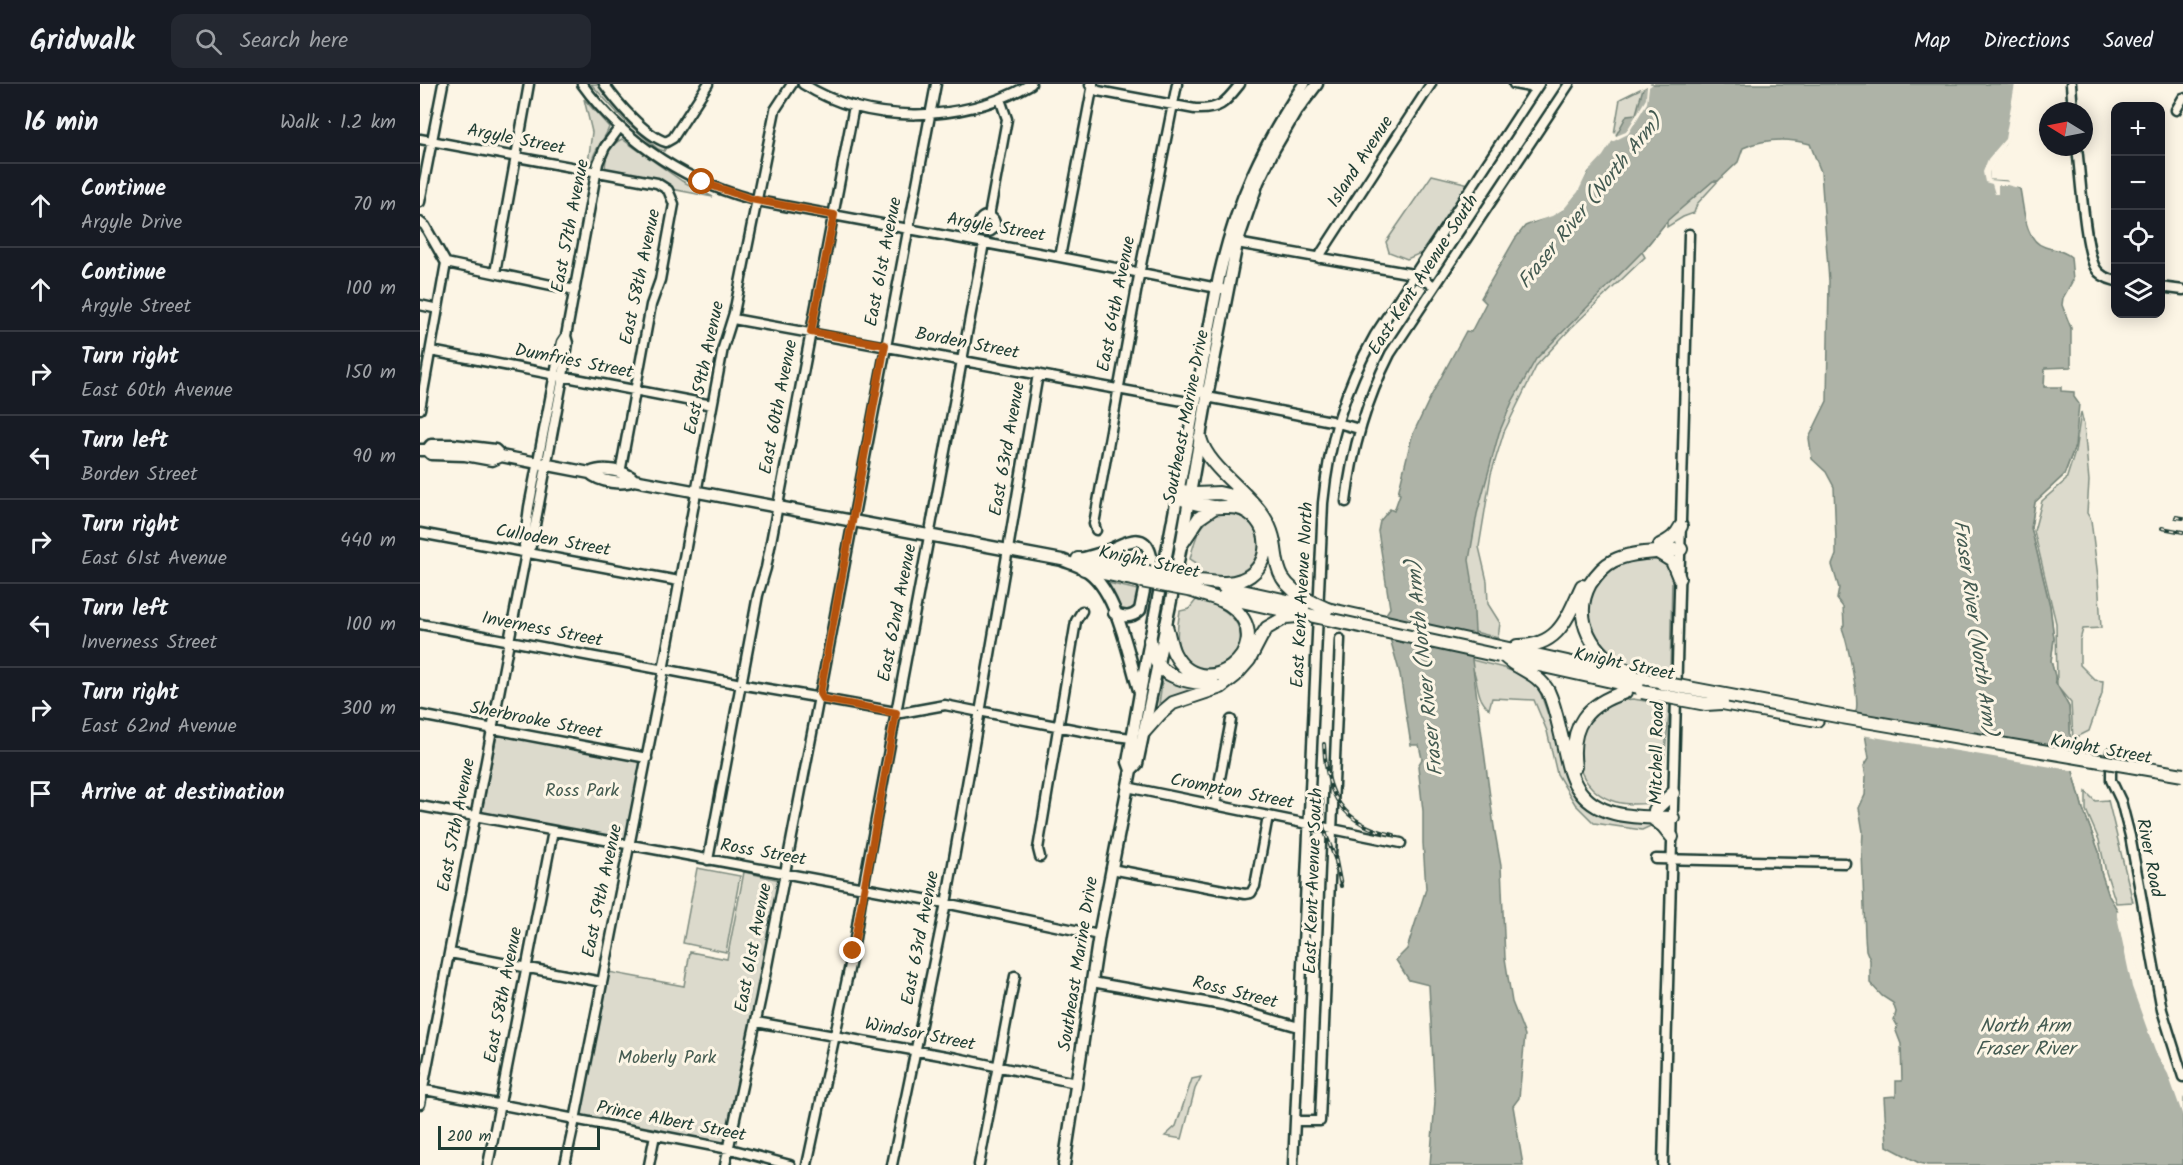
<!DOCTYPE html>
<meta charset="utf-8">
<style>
body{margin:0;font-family:Kalam,sans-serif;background:#242831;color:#f1f3f6}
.controls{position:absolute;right:18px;top:18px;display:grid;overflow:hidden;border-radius:12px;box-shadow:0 3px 15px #0003}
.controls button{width:54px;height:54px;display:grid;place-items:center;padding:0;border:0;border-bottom:2px solid #363941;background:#171b24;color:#f1f3f6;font:30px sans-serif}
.compass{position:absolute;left:1619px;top:18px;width:54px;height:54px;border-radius:50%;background:#171b24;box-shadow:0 3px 15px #0003;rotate:280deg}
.scale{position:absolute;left:18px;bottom:15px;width:162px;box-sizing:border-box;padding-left:6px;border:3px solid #1f3d34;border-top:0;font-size:16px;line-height:21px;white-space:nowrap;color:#1f3d34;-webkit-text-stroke:4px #fcf5e5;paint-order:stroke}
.stop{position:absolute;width:18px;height:18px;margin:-14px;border:4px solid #b45309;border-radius:50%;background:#fff}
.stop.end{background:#b45309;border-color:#fff;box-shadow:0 2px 6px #0008}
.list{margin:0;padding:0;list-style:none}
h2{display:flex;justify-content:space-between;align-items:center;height:78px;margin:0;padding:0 24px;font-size:26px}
h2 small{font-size:20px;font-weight:400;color:#9ea1a6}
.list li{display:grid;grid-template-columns:39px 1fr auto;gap:18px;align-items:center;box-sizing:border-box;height:84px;padding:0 24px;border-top:2px solid #363941}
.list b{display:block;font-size:22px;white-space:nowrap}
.list p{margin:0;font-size:20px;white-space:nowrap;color:#9ea1a6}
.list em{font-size:20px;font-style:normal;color:#9ea1a6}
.icon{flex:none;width:33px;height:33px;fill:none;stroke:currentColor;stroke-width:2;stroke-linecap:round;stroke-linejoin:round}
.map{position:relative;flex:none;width:1763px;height:1081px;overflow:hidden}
header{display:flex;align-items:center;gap:36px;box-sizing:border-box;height:84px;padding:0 30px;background:#171b24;border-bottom:2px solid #363941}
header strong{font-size:28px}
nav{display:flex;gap:33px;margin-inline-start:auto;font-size:21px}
.search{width:420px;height:54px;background:#242831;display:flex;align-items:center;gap:15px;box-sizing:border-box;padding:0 21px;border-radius:12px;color:#9ea1a6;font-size:22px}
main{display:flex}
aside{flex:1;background:#171b24}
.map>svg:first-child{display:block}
.green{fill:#dcdacc;stroke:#7e8c80;stroke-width:1.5}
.water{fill:#aeb3a7;stroke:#758479;stroke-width:1.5}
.pier{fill:#fcf5e5}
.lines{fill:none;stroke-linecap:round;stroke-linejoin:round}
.minor-casing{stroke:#1f3d34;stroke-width:13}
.major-casing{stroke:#1f3d34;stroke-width:15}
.highway-casing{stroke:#1f3d34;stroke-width:16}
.minor{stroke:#fcf5e5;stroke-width:8}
.major{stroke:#fcf5e5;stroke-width:10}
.highway{stroke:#fcf5e5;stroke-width:12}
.rail-casing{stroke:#1f3d34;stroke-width:4}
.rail{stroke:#fcf5e5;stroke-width:1.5;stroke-dasharray:4.5;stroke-linecap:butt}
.highway-bridge-casing{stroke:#1f3d34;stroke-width:16;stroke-linecap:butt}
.highway-bridge{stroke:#fcf5e5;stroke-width:12}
.route{stroke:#b45309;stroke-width:8}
.labels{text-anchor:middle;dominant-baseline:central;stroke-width:6;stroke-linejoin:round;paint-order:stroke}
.street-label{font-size:18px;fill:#1f3d34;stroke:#fcf5e5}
.park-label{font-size:18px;fill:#455c52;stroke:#fcf5e5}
.water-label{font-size:20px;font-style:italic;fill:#435a51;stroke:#fcf5e5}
</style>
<header>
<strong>Gridwalk</strong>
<div class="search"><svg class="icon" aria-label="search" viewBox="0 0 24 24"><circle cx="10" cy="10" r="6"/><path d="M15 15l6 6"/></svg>Search here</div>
<nav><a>Map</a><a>Directions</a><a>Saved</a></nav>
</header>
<main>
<aside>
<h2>16 min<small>Walk · 1.2 km</small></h2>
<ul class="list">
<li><svg class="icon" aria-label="ahead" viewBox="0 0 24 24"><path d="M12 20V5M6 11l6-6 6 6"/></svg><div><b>Continue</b><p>Argyle Drive</p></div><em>70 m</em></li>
<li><svg class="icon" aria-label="ahead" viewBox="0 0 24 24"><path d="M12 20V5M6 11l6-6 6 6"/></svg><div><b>Continue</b><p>Argyle Street</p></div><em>100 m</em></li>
<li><svg class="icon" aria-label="right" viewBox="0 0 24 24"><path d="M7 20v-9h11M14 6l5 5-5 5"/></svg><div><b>Turn right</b><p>East 60th Avenue</p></div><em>150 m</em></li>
<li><svg class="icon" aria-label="left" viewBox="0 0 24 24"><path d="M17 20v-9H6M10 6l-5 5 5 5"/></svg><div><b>Turn left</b><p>Borden Street</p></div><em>90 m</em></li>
<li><svg class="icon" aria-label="right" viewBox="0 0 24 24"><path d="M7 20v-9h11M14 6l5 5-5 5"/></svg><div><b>Turn right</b><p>East 61st Avenue</p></div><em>440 m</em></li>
<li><svg class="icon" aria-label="left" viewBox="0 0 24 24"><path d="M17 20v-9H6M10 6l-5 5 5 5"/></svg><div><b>Turn left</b><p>Inverness Street</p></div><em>100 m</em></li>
<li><svg class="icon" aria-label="right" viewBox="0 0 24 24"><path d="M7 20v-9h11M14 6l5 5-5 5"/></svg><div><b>Turn right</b><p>East 62nd Avenue</p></div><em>300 m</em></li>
<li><svg class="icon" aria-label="arrive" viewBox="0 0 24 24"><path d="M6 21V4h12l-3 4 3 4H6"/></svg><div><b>Arrive at destination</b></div></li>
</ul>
</aside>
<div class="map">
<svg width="1763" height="1081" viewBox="0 0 1763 1081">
<rect width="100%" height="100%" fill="#fcf5e5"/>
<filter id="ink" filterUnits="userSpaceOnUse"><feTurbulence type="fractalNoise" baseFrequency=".0167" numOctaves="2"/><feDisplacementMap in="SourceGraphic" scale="12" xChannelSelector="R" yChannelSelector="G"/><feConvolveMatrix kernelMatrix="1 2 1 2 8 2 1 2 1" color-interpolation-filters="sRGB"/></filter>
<g filter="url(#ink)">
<path class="green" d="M171,0h9l67,62 -3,5 -6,-2 -33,-28z
M1226,2c4,18 -15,40 -30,50l-2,-2 6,-35z
M164,15l25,28c-4,14 -14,18 -18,37l-3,-1 4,-31z
M202,55l60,42 31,16 -42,-8 -65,-19c-3,-11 5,-26 16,-31z
M1012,91l37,9 -48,69 -14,6 -18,-7 -3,-10z
M1293,97h5l-21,23 -3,9 -11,4 -16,10v-6l-25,31 3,5 -74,71 -34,37 -33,67 -13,42 -12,73 8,34 1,23 12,19 -2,15 -23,-6 -3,28 32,8 22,9 13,12 13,37 12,49 9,15 69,32 11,3 -11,5 -48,-7 -19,-19 -18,-30 -10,-43 -13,-31 -42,-2 -3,11c-17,-15 -7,-33 -23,-50l-1,-129 50,-148 72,-96z
M1661,328l3,13 5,56 -2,32 4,7 7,57 3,51 -18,1 -3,11v25l15,15 8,1 -1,13 -13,37 -16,8 -2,-36 -11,-13 9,17 3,61 11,41 16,43 2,20 82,293 -163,-576 15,-98 40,-45 -11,29 -29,27 -4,26 19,78 4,33 -3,22 6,24 -1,-62 -22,-92 8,-30 24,-21 9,-28z
M800,429c58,-1 50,78 -19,62l-3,-11 -8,-5c5,-21 9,-37 30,-46z
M710,461c8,0 12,2 16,8l-2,9 -38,-5z
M1216,473c20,2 28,-1 36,20l-2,97 -42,-9 -14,-7 -20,-16 -7,-35 9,-23 16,-17z
M684,498l34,8v16l-7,6 -12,-1z
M776,516c21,3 48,17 44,43 -1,7 -6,15 -12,19 -18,14 -46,4 -50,-19 -2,-10 0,-21 2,-32l9,-2z
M743,592l45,12 -50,23z
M1213,615l37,6 -10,94c-10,5 -16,5 -27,5 -71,-1 -77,-98 0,-105z
M77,650l142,27 2,4 -14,74 -3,2 -142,-28v-7l2,-5z
M1666,708l9,9 13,-1 25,102 -17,1 -10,-31 -7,-32 -13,-30z
M277,784l43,8 -14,76 -43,-9z
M324,788l36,8 -27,140 -28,123 -143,-27 -2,-4 27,-138 2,-2 75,14 6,-34 37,7z
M781,993l-6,12 -13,50 -17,-3 11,-10 16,-47z"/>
<path class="water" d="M1231,0h366l-5,36 -8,25 -16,20 1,15 17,1 14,8c4,18 4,52 25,58 10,3 18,3 26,10l2,23 -10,18 -1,7 9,23v39l-26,1 -1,19h17v4l13,1v5l5,7 -4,42 -11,29 -29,27 -4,26 19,78 4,33 -3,22 4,15v5l14,26 3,61 11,41 16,43 2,20 8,24 12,20 19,73 43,110v66h-256l-8,-2 -32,-17 -3,-49 12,-1v-15h6l-1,-37 -5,-13 1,-6 -3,-5 2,-8 -3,-9 -11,-7 -12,-13v-23l-4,-10 -1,-14 -3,-85 1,-19 -4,-24 6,-13 1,-19 -2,-10 5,-8 -7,-42 -6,-5c4,-12 -9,-70 -14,-83l2,-3 -1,-18 -6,-8 2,-11 -7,-23 4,-10v-14l-2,-54 -8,-15 -14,-13 -3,-21 18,-37 2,-120 -8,-109 -11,-28c-23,-6 -44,-6 -67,4l-5,14 -20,19h-5l-45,39 -26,32 -106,107 -24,43 -13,31 -22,81 -8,46 3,18 3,53 -3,29 22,167 7,39 4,92 7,44 13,33 -6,63 -6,8 10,59h-93l5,-63 -6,-117 -20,-5 -13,-20 11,-11 19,-60 -3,-46v-32l-5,-45 4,-7 -3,-14h-8l-11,-71 -16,-57 6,-9 -12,-77 2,-10 10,-12 4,2 6,-17 -2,-1 14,-57 18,-38 36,-67 5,1 15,-29 -5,-5 34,-59 10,-13 37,-16 12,-14 18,-31 22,-26 13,-24 9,-1 7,-26z"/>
<path class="pier" d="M1224,0h9l-4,3 -2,16 -19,31 -16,8 -9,14 -15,16 -10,20 -14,17 -12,7 -25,8 8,-6 26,-11 10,-11 18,-32 16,-16 9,-17 2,5 10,-4 20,-33 1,-13 -7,4z
M1595,0h4l-5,37 -8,22 -17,29 1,8 23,2 9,7 -15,-4h-9v9h-3l-3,-10 -7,-2 -2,-10 5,-13 17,-20z
M1439,634l214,34 3,19 -214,-36z
M1701,826l3,6 18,72 41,102v26l-15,-42 -13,-23 -23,-64 -15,-71v-4z"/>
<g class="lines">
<g class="minor-casing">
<path id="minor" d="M162,0c43,60 110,102 181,118l297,55 162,32
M184,0c13,18 40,51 62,58l7,-4 35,-54
M383,0c67,42 160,39 228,0
M1094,0l16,3 5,3
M1651,0l2,27
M670,1l8,6 97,18c25,1 30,-6 45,-25
M1756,26l7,-12
M0,55l237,44 11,7 6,14 -14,76 -9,25 -31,168
M1657,63c3,24 8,106 19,122 4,7 12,10 20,12
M0,118l23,-118
M559 140a8 8 0 1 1 16 0a8 8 0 1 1-16 0Z
M569,132l18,-97 -7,-20
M0,138l5,4 21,37 129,27
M811,158l182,32 22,12
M640,173l33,-173
M899,174l3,-6 109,-168
M75,189l34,-189
M1740,203l23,3
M0,221l18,4
M313,235l461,84
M11,267l281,54
M778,303l9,10 124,24 28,8
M0,325l26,-146
M926,418c6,-53 20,-101 44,-148l179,-270
M676,446l-2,-6 47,-259 36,-181
M0,449l259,48
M106,469l5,-7 32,-169 5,-34 -2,-7
M0,540l239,45
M244,581l59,-317 11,-35 41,-203 17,-26
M248,586l68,13
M322,596l16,-85 8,-27 88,-462
M325,601l70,12
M400,610l116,-610
M403,615l78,14 44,-8 30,6
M561,623l57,-333
M564,628l114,22 34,4
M0,631l227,43
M1691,668v28l10,21 9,35 32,174 21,67
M707,703l274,56
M795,721l16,-85
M0,722l520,96 159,33
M620,773l-2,-8 38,-228 6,-10
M1236,775l189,4
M288,776l32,-171
M691,785l134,25 6,-1 4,-7 13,-70
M30,869l152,29
M672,898l130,23 77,22
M336,938l201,36 119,25
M0,1005l150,29
M0,1020l106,-551 -2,-8 5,-38 29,-149 4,-16 4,-6 32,-173 7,-16 15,-20
M156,1031l87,-441
M159,1036l155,30 56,15
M876,1037h24l20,-482
M68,1081l65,-334
M145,1081l9,-41
M229,1081l6,-30
M305,1081l36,-168 57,-295
M387,1081l46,-214 9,-57 122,-651
M472,1081l55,-267 32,-182
M559,1081l36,-189
M873,1081l30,-662c6,-62 21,-114 52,-168l164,-251
M1243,1081l26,-931"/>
</g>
<g class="major-casing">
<path id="major" d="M0,366h7l4,-5h22l42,5 6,6 89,17c10,9 32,12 44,7l428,80c7,3 15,5 22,9 33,18 44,87 55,121
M7,366l4,4 34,1 27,5 9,-4
M170,389c12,-6 35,-3 44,7
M660,475c8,-2 16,-4 24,-7 17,-6 40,-25 47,4l-11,54c-8,8 -16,8 -26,3
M711,686l6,-6 36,-173 34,-194 30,-154 21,-61 16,-33 21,-36 22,-29
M644,1081l35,-230 32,-165 -3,-8 12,-69 79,-416c17,-74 43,-130 85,-193"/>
</g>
<g class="highway-casing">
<path id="highway" d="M780,354c8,30 47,52 64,79 23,36 -4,58 48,85
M759,406l17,4 23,-1 30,7
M757,413c12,5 23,8 36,10 13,1 24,-3 36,6 25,17 21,57 -8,67 -15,6 -31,1 -46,1
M761,461l18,-27 16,-11
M1240,461c10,-5 16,-9 21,-19
M1239,469l13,8 7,17
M658,475l65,12
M664,485l57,12
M804,503l86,19
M803,513l74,16
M907,525l335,74
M746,542c3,9 4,19 8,27 28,55 104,-3 61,-44 -11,-11 -28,-12 -42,-18
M730,556c2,8 2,16 7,23 10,16 39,21 56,20
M1097,562c42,1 50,-28 65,-60
M1085,573c14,13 33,16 43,34 7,15 10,32 14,48 4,16 6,34 15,48 20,33 62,30 96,31
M1097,576l126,28
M1206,586c-33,-15 -55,-51 -36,-86 6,-9 13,-18 23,-23 19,-10 46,-8 68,-12
M1302,619l95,17
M724,648l16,-18 13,-11 48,-16 14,-11 14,-16 12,-23 6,-9 19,-11 23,-2
M1155,683c-6,-42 12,-63 50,-75
M1235,726l18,-17
M1232,734l11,8 9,11"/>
</g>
<use href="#minor" class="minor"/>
<use href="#major" class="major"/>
<use href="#highway" class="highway"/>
<g class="rail-casing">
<path id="rail" d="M1756,433l7,1
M1742,444l21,4
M904,660c2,50 17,80 70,91
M902,715l1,28 13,34 5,25"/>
</g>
<use href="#rail" class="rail"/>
<g class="highway-bridge-casing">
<path id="highway-bridge" d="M723,487l52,10
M721,497l52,10
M892,518l15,7
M889,531l190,41
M1242,599l180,34 341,58
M1222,608l64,12 16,-1"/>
</g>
<use href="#highway-bridge" class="highway-bridge"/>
</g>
</g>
<g class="lines" filter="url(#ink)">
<path class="route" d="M282,98l49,17 83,16 -23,117 74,13 -65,349 3,5 73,14 -43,238"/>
</g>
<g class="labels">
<g class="street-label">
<text transform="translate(96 56) rotate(11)">Argyle Street</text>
<text transform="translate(941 78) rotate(-57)">Island Avenue</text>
<text transform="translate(151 142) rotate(-79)">East 57th Avenue</text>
<text transform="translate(576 144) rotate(10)">Argyle Street</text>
<text transform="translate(464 178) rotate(-79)">East 61st Avenue</text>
<text transform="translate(1004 191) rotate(-57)">East Kent Avenue South</text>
<text transform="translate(221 193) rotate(-78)">East 58th Avenue</text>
<text transform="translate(697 220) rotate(-79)">East 64th Avenue</text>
<text transform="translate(547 260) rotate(11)">Borden Street</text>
<text transform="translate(154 278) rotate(11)">Dumfries Street</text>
<text transform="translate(285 284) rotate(-78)">East 59th Avenue</text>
<text transform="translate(359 323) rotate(-79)">East 60th Avenue</text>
<text transform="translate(767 333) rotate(-79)">Southeast Marine Drive</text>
<text transform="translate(588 365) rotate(-80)">East 63rd Avenue</text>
<text transform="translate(133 457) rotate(10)">Culloden Street</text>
<text transform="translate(729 479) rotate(12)">Knight Street</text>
<text transform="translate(883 511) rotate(-87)">East Kent Avenue North</text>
<text transform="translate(478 529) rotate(-79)">East 62nd Avenue</text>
<text transform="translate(122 546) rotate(11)">Inverness Street</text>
<text transform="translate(1204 581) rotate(12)">Knight Street</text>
<text transform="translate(116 637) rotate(11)">Sherbrooke Street</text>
<text transform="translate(1681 666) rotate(10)">Knight Street</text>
<text transform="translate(1238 669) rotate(-89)">Mitchell Road</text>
<text transform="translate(812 708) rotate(11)">Crompton Street</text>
<text transform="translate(37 741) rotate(-79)">East 57th Avenue</text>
<text transform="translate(343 769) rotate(10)">Ross Street</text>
<text transform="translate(1729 774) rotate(79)">River Road</text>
<text transform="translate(894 797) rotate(-88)">East Kent Avenue South</text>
<text transform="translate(183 807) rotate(-78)">East 59th Avenue</text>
<text transform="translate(501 854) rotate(-79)">East 63rd Avenue</text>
<text transform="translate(334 864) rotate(-79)">East 61st Avenue</text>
<text transform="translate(659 880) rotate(-81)">Southeast Marine Drive</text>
<text transform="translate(815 909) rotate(14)">Ross Street</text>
<text transform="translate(84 911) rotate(-79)">East 58th Avenue</text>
<text transform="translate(500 951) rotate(11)">Windsor Street</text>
<text transform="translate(251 1038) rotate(11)">Prince Albert Street</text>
</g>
<g class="park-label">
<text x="162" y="707">Ross Park</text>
<text x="247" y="974">Moberly Park</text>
</g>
<g class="water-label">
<text transform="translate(1171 118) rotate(-51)">Fraser River (North Arm)</text>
<text transform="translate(1554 544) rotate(82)">Fraser River (North Arm)</text>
<text transform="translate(1006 584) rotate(-96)">Fraser River (North Arm)</text>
<text x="1605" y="943">North Arm<tspan x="1605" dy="23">Fraser River</tspan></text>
</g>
</g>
</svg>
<div class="controls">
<button>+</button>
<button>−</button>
<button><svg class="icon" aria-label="locate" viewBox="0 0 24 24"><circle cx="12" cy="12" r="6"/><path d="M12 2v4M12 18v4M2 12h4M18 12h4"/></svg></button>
<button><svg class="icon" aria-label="layers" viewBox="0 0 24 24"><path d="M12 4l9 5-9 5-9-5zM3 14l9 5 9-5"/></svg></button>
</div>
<svg class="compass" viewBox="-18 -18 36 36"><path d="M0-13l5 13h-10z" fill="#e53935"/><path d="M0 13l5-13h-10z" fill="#9ea1a6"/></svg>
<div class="scale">200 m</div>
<div class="stop" style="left:282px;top:98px"></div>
<div class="stop end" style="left:433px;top:867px"></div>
</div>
</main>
